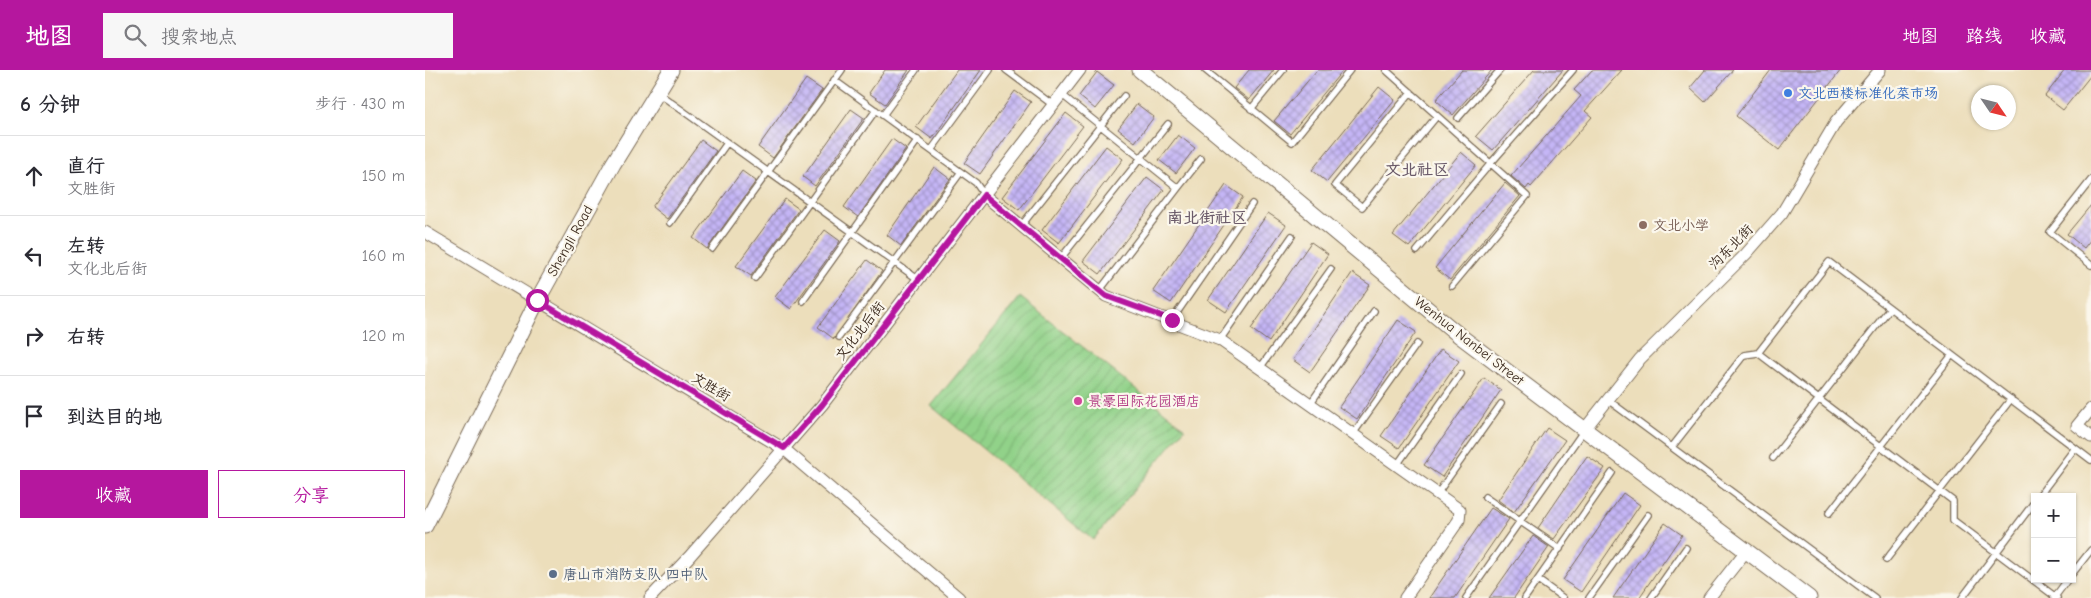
<!DOCTYPE html>
<html lang="zh">
<meta charset="utf-8">
<style>
body{margin:0;font-family:"Comic Neue","LXGW WenKai TC",sans-serif;background:#f7f7f7;color:#2b2b33}
.controls{position:absolute;right:15px;bottom:15px;display:grid;overflow:hidden;border-radius:0px;box-shadow:0 1px 4px #0004}
.controls button{width:45px;height:45px;display:grid;place-items:center;padding:0;border:0;border-bottom:1px solid #e1e1e2;background:#fff;color:#2b2b33;font:25px sans-serif}
.compass{position:absolute;left:1546px;top:15px;width:45px;height:45px;border-radius:50%;background:#fff;box-shadow:0 1px 4px #0004;rotate:125deg}
.stop{position:absolute;width:15px;height:15px;margin:-11px;border:4px solid #b5179e;border-radius:50%;background:#fff}
.stop.end{background:#b5179e;border-color:#fff;box-shadow:0 1px 5px #0008}
.list{margin:0;padding:0;list-style:none}
h2{display:flex;justify-content:space-between;align-items:center;height:65px;margin:0;padding:0 20px;font-size:21px}
h2 small{font-size:16px;font-weight:400;color:#7c7c81}
.list li{display:grid;grid-template-columns:32px 1fr auto;gap:15px;align-items:center;box-sizing:border-box;height:80px;padding:0 20px;border-top:1px solid #e1e1e2}
.list b{display:block;font-size:19px;white-space:nowrap}
.list p{margin:0;font-size:16px;white-space:nowrap;color:#7c7c81}
.list em{font-size:16px;font-style:normal;color:#7c7c81}
.actions{display:flex;gap:10px;padding:15px 20px}
.actions a{flex:1;padding:11px 0;border:1px solid #b5179e;border-radius:0px;text-align:center;font-size:18px;color:#b5179e}
.actions .main{background:#b5179e;color:#fff}
.icon{flex:none;width:28px;height:28px;fill:none;stroke:currentColor;stroke-width:2;stroke-linecap:round;stroke-linejoin:round}
.map{position:relative;flex:none;width:1666px;height:528px;overflow:hidden}
header{display:flex;align-items:center;gap:30px;box-sizing:border-box;height:70px;padding:0 25px;background:#b5179e;color:#fff}
header strong{font-size:24px}
nav{display:flex;gap:28px;margin-inline-start:auto;font-size:18px}
.search{width:350px;height:45px;background:#f7f7f7;display:flex;align-items:center;gap:12px;box-sizing:border-box;padding:0 18px;border-radius:0px;color:#7c7c81;font-size:19px}
main{display:flex}
aside{flex:1;background:#fff}
.map>svg:first-child{display:block}
.garden{fill:url(#garden-furrows);stroke:#667e54}
.building{fill:url(#building-cross-hatch)}
.lines{fill:none;stroke-linecap:round;stroke-linejoin:round}
.lane-casing{stroke:#796955;stroke-width:8}
.street-casing{stroke:#796955;stroke-width:13}
.secondary-casing{stroke:#796955;stroke-width:17}
.lane{stroke:#fff;stroke-width:5.5}
.street{stroke:#fff;stroke-width:11}
.secondary{stroke:#fff;stroke-width:15}
.route{stroke:#b5179e;stroke-width:6}
.shop-dot{fill:#3f7fe0;stroke:#fbf7ec;stroke-width:2}
.education-dot{fill:#8d6e63;stroke:#fbf7ec;stroke-width:2}
.hotel-dot{fill:#d1479c;stroke:#fbf7ec;stroke-width:2}
.service-dot{fill:#5c6f8a;stroke:#fbf7ec;stroke-width:2}
.labels{text-anchor:middle;dominant-baseline:central;stroke-width:4.5;stroke-linejoin:round;paint-order:stroke}
.shop-label{font-size:14px;fill:#366cbe;stroke:#fbf7ec;text-anchor:start}
.education-label{font-size:14px;fill:#785e54;stroke:#fbf7ec;text-anchor:start}
.street-label{font-size:14px;fill:#3b2a1e;stroke:#fbf7ec}
.hotel-label{font-size:14px;fill:#b23c85;stroke:#fbf7ec;text-anchor:start}
.service-label{font-size:14px;fill:#4e5e75;stroke:#fbf7ec;text-anchor:start}
.quarter-label{font-size:16px;font-weight:bold;fill:#6b5b6a;stroke:#fbf7ec}
</style>
<header>
<strong>地图</strong>
<div class="search"><svg class="icon" aria-label="search" viewBox="0 0 24 24"><circle cx="10" cy="10" r="6"/><path d="M15 15l6 6"/></svg>搜索地点</div>
<nav><a>地图</a><a>路线</a><a>收藏</a></nav>
</header>
<main>
<aside>
<h2>6 分钟<small>步行 · 430 m</small></h2>
<ul class="list">
<li><svg class="icon" aria-label="ahead" viewBox="0 0 24 24"><path d="M12 20V5M6 11l6-6 6 6"/></svg><div><b>直行</b><p>文胜街</p></div><em>150 m</em></li>
<li><svg class="icon" aria-label="left" viewBox="0 0 24 24"><path d="M17 20v-9H6M10 6l-5 5 5 5"/></svg><div><b>左转</b><p>文化北后街</p></div><em>160 m</em></li>
<li><svg class="icon" aria-label="right" viewBox="0 0 24 24"><path d="M7 20v-9h11M14 6l5 5-5 5"/></svg><div><b>右转</b></div><em>120 m</em></li>
<li><svg class="icon" aria-label="arrive" viewBox="0 0 24 24"><path d="M6 21V4h12l-3 4 3 4H6"/></svg><div><b>到达目的地</b></div></li>
</ul>
<div class="actions"><a class="main">收藏</a><a>分享</a></div>
</aside>
<div class="map">
<svg width="1666" height="528" viewBox="0 0 1666 528">
<defs>
<pattern id="garden-furrows" width="10" height="10" patternUnits="userSpaceOnUse" patternTransform="scale(1.25)"><rect width="10" height="10" fill="#91d289"/><path d="M-1 1l2-2M0 10L10 0M9 11l2-2" fill="none" stroke="#7eb476"/></pattern>
<pattern id="building-cross-hatch" width="8" height="8" patternUnits="userSpaceOnUse" patternTransform="scale(1.25)"><rect width="8" height="8" fill="#c5b6f6"/><path d="M0 0l8 8M0 8l8-8" fill="none" stroke="#a194c7"/></pattern>
</defs>
<rect width="100%" height="100%" fill="#fbf7ec"/>
<filter id="ink" filterUnits="userSpaceOnUse"><feTurbulence type="fractalNoise" baseFrequency=".02" numOctaves="2"/><feDisplacementMap in="SourceGraphic" scale="10" xChannelSelector="R" yChannelSelector="G"/><feConvolveMatrix kernelMatrix="1 2 1 2 8 2 1 2 1" color-interpolation-filters="sRGB"/></filter>
<filter id="wash" filterUnits="userSpaceOnUse"><feTurbulence type="fractalNoise" baseFrequency=".0096" numOctaves="4" result="noise"/><feDisplacementMap in="SourceGraphic" scale="20" xChannelSelector="R" yChannelSelector="G"/><feGaussianBlur stdDeviation="1.12" result="paint"/><feColorMatrix in="noise" values="0 0 0 0 0 0 0 0 0 0 0 0 0 0 0 0 0 1.4 0 .05"/><feComposite in="paint" operator="in"/></filter>
<g filter="url(#wash)">
<rect width="100%" height="100%" fill="#ecdebb"/>
<path class="garden" d="M595,227l165,131 -92,112 -162,-134z"/>
<g id="blocks">
<path class="building" d="M460,0h24l-24,34 -16,-11z
M532,0h24l-49,69 -16,-12z
M824,0h25l-25,30 -15,-12z
M892,0h26l-53,64 -16,-13z
M1037,0h30l-39,45 -17,-15z
M1109,0h29l-70,80 -17,-14z
M1167,0h30l-37,41 7,6 -61,70 -2,-2 -3,4 -15,-13 70,-80 -7,-6z
M1280,0h28l-28,32 -15,-14z
M1346,0h70l-62,80 -43,-34z
M1640,0h26v5l-28,35 -18,-14z
M672,2l17,13 -19,24 -16,-13z
M381,9l16,11 -49,68 -15,-11z
M954,17l16,13 -68,82 -15,-12z
M590,21l16,11 -51,72 -16,-11z
M712,34l17,13 -19,25 -17,-13z
M426,39l13,9 -49,68 -12,-9z
M641,43l17,13 -64,84 -17,-13z
M753,65l17,13 -19,25 -17,-13z
M467,69l14,10 -48,68 -14,-10z
M276,70l15,11 -49,68 -15,-12z
M681,76l17,13 -64,84 -17,-13z
M1036,82l15,13 -67,82 -16,-12z
M509,97l16,12 -49,67 -14,-11z
M317,101l14,10 -49,68 -14,-11z
M722,107l17,13 -64,84 -17,-13z
M1080,113l15,13 -70,84 -15,-12z
M801,115l17,12 -72,106 -18,-12z
M360,129l14,10 -48,67 -15,-10z
M1666,135v34l-7,9 -17,-14z
M843,143l18,12 -60,87 -18,-12z
M400,160l15,11 -49,68 -16,-12z
M886,172l17,12 -59,88 -18,-13z
M442,190l15,11 -48,68 -16,-12z
M927,203l18,12 -60,87 -17,-12z
M973,250l18,12 -59,87 -18,-12z
M1016,279l18,12 -60,87 -18,-12z
M1059,308l17,12 -59,87 -18,-12z
M1122,358l18,12 -51,72 -16,-12z
M1162,386l18,12 -51,71 -16,-11z
M1198,423l17,12 -59,87 -18,-12z
M1066,438l18,11 -54,79h-26z
M1240,453l17,12 -43,63h-26z
M1108,466l16,11 -35,51h-25z"/>
</g>
</g>
<g filter="url(#ink)">
<use href="#blocks" fill-opacity="0" stroke="#796955" stroke-width="1"/>
<g class="lines">
<g class="lane-casing">
<path id="lane" d="M581,0l47,35
M780,0l87,72 58,-72
M961,0l141,126 -75,90
M409,10l142,103 8,12
M986,22l-76,93 27,22 75,-91
M233,23l261,187
M636,24l117,94 -78,102
M826,39l32,-39
M458,45l33,-45
M1033,48l42,-48
M507,79l58,-79
M1666,110l-41,52 41,33
M753,118l23,-29
M245,153l57,-80
M596,156l103,-130
M287,179l130,-179
M992,181l74,-88 82,-93
M636,188l107,-134
M330,208l121,-168
M378,231l115,-161
M747,250l80,-116
M414,267l122,-165
M795,270l72,-104
M1333,283l195,148v19l104,78
M835,298l71,-99
M1183,330l267,198
M885,334l64,-93
M928,364l64,-90
M1247,377l72,-92 14,-2 71,-91 262,198
M1348,388l117,-150
M972,395l64,-91
M1012,424l64,-90
M1060,427l75,52
M1613,427l37,-49
M1404,443l123,-158
M1461,490l125,-161
M1647,504l19,-24
M1113,510l25,18
M1041,528l118,-168
M1100,528l87,-125
M1164,528l59,-83
M1226,528l35,-50
M1537,528l73,-97
M1629,528l14,-19"/>
</g>
<g class="street-casing">
<path id="street" d="M559,125l122,101 114,44 240,170 -1,10 -54,78
M0,162l359,217 175,149
M1666,339l-14,17 14,11
M1159,360l56,-71 106,-105 36,-41 54,-91 44,-52
M225,528l39,-41 133,-152 258,-335
M1284,528l37,-47"/>
</g>
<g class="secondary-casing">
<path id="secondary" d="M715,0l320,266 349,262
M0,456l112,-225 76,-137 58,-94"/>
</g>
<use href="#lane" class="lane"/>
<use href="#street" class="street"/>
<use href="#secondary" class="secondary"/>
</g>
</g>
<g class="lines" filter="url(#ink)">
<path class="route" d="M112,230l247,148 38,-43 162,-210 122,101 66,24"/>
</g>
<circle class="shop-dot" cx="1363" cy="23" r="5"/>
<circle class="education-dot" cx="1218" cy="155" r="5"/>
<circle class="hotel-dot" cx="653" cy="331" r="5"/>
<circle class="service-dot" cx="128" cy="504" r="5"/>
<g class="labels">
<g class="shop-label">
<text x="1373" y="23">文北西楼标准化菜市场</text>
</g>
<g class="education-label">
<text x="1228" y="155">文北小学</text>
</g>
<g class="street-label">
<text transform="translate(145 171) rotate(-61)">Shengli Road</text>
<text transform="translate(1306 177) rotate(-46)">沟东北街</text>
<text transform="translate(435 261) rotate(-52)">文化北后街</text>
<text transform="translate(1044 271) rotate(38)">Wenhua Nanbei Street</text>
<text transform="translate(286 317) rotate(31)">文胜街</text>
</g>
<g class="hotel-label">
<text x="663" y="331">景豪国际花园酒店</text>
</g>
<g class="service-label">
<text x="138" y="504">唐山市消防支队 四中队</text>
</g>
<g class="quarter-label">
<text x="992" y="100">文北社区</text>
<text x="782" y="148">南北街社区</text>
</g>
</g>
</svg>
<div class="controls">
<button>+</button>
<button>−</button>
</div>
<svg class="compass" viewBox="-18 -18 36 36"><path d="M0-13l5 13h-10z" fill="#e53935"/><path d="M0 13l5-13h-10z" fill="#7c7c81"/></svg>
<div class="stop" style="left:112px;top:230px"></div>
<div class="stop end" style="left:747px;top:250px"></div>
</div>
</main>
